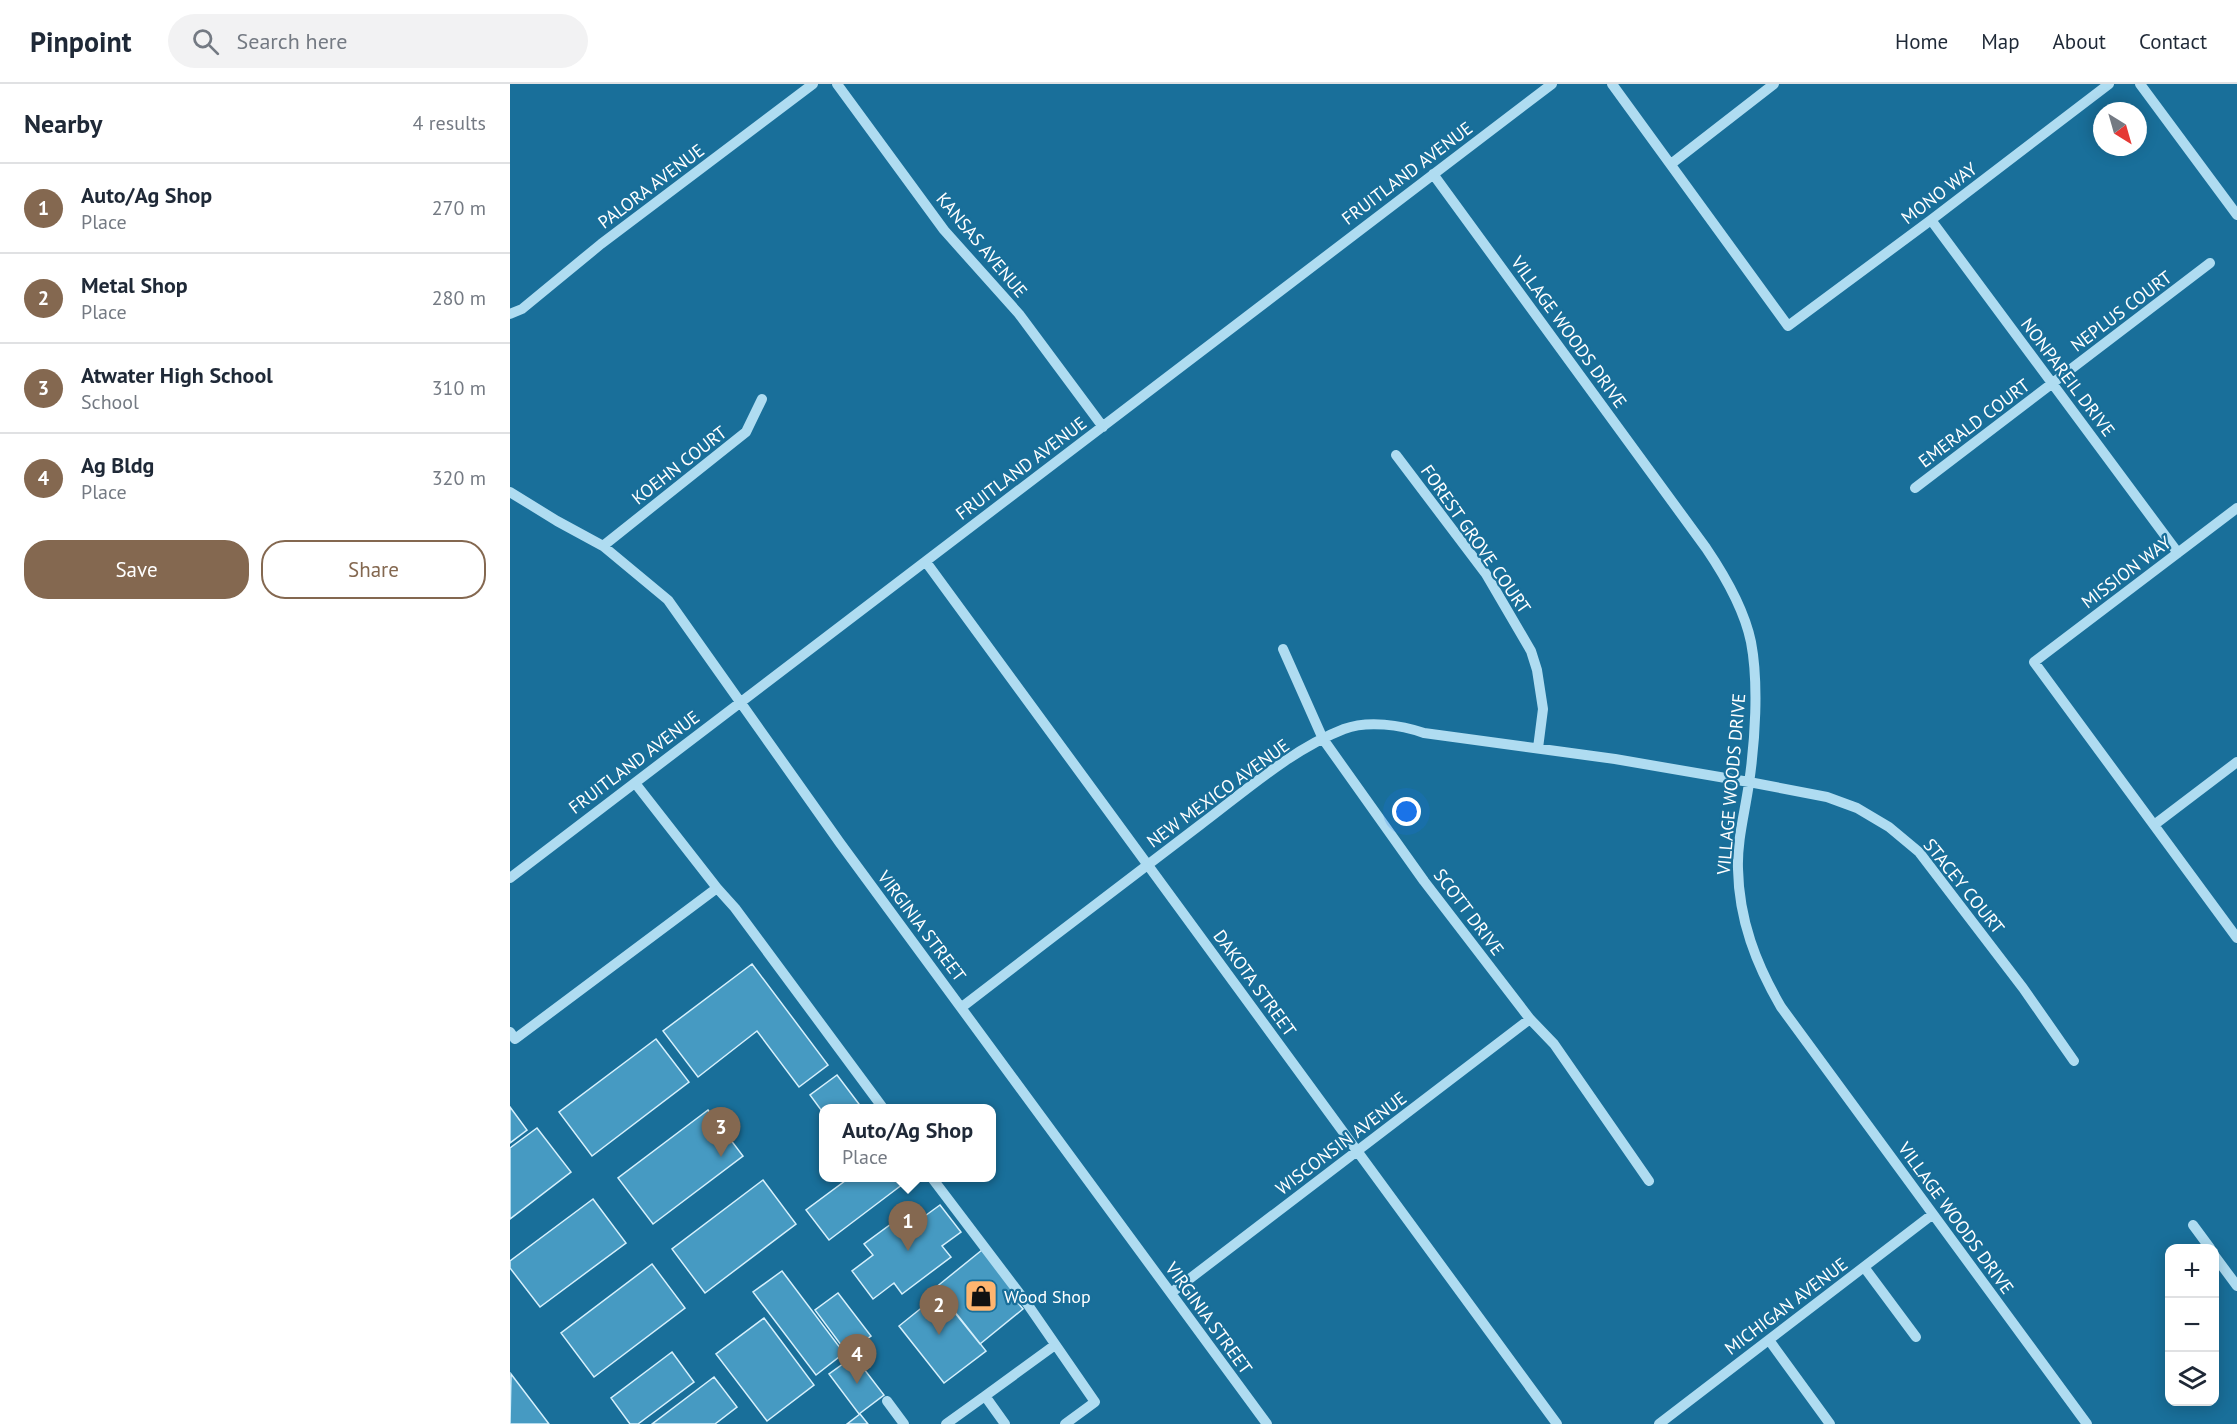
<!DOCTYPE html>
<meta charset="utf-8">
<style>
body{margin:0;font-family:"PT Sans",sans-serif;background:#f2f2f3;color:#1f2937}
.controls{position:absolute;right:18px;bottom:18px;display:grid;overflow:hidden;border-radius:12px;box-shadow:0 3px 15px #0003}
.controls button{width:54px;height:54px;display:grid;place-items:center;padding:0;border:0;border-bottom:2px solid #e0e1e3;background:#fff;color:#1f2937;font:30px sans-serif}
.compass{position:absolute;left:1583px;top:18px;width:54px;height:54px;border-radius:50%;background:#fff;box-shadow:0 3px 15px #0003;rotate:143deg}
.you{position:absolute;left:897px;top:728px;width:21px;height:21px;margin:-15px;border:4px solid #fff;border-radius:50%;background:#1a73e8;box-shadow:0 0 0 9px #1a73e833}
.badge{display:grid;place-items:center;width:39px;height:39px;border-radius:50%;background:#846850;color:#fff;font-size:20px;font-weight:700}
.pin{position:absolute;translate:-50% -50px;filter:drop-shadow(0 2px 3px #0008)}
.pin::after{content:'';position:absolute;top:32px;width:21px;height:18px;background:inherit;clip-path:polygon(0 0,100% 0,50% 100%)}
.popup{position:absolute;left:309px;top:1020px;width:177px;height:78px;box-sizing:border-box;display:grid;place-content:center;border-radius:12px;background:#fff;filter:drop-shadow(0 2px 4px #0005);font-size:20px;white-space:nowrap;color:#747a83}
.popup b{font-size:22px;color:#1f2937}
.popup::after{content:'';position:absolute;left:50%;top:100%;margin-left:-12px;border:12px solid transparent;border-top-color:#fff}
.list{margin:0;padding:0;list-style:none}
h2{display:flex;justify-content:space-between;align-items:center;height:78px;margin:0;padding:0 24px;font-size:26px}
h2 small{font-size:20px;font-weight:400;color:#747a83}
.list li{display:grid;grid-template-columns:39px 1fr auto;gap:18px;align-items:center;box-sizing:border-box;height:90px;padding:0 24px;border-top:2px solid #e0e1e3}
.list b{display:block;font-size:22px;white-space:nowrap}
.list p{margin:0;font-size:20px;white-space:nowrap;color:#747a83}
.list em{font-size:20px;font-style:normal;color:#747a83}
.actions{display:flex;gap:12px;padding:18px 24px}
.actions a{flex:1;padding:14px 0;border:2px solid #846850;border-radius:24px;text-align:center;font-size:21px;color:#846850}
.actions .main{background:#846850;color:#fff}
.icon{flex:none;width:33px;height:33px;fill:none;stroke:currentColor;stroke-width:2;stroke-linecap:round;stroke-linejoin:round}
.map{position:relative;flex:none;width:1727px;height:1340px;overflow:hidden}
header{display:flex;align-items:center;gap:36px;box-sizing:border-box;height:84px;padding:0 30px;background:#fff;border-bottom:2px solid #e0e1e3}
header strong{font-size:28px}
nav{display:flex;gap:33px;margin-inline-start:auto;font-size:21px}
.search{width:420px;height:54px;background:#f2f2f3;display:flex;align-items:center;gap:15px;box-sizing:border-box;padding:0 21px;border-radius:33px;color:#747a83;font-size:22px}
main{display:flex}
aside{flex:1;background:#fff}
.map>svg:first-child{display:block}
.building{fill:#469ac2;stroke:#d6f0fc;stroke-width:1.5}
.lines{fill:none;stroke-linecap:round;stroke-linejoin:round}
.minor{stroke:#afdcf1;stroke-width:10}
.labels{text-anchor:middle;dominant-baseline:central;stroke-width:4.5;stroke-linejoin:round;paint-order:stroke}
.street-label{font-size:18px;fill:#fff;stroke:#196f9a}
.poi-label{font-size:18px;fill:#fff;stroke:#196f9a;text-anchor:start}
</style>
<header>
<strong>Pinpoint</strong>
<div class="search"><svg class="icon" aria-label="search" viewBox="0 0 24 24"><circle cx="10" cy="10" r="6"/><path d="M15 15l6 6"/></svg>Search here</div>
<nav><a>Home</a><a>Map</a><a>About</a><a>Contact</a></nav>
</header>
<main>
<aside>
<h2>Nearby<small>4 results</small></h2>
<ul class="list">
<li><span class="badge">1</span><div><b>Auto/Ag Shop</b><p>Place</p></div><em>270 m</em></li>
<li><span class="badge">2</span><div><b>Metal Shop</b><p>Place</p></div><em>280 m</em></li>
<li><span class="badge">3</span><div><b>Atwater High School</b><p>School</p></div><em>310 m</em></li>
<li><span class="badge">4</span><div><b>Ag Bldg</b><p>Place</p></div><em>320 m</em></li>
</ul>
<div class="actions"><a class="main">Save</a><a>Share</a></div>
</aside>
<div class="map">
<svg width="1727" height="1340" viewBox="0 0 1727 1340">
<rect width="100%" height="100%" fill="#196f9a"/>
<path class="building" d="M242,880l76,101 -29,22 -42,-56 -59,46 -35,-46z
M146,955l33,43 -97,74 -33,-44z
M327,991l25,33h-38v6l-14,-19z
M0,1023l17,23 -17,13z
M198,1026l35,46 -90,68 -35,-46z
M27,1044l34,44 -61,47v-71z
M339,1094h48l6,6 -74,56 -23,-30z
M253,1096l33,44 -91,69 -33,-44z
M83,1115l33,44 -86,64 -30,-39v-7z
M430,1121l21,27 -19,14 9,11 -49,37 -8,-11 -21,16 -21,-28 21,-16 -9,-11 46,-34 8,11z
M472,1166l40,49 -4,4 5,6 -43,35 -45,-56z
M142,1180l33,44 -91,69 -33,-44z
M272,1187l62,82 -28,22 -63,-83z
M328,1209l33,43 -24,17 -32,-43z
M430,1209l46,58 -42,32 -45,-57z
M254,1234l50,67 -47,36 -51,-67z
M162,1268l22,30 -56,42h-8l-19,-26z
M344,1272l30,39 -25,19 -30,-40z
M1,1290l38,50h-39z
M204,1293l23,30 -22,17h-63z
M350,1330l8,10h-21z"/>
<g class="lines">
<path class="minor" d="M327,0l107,146 75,84 84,113
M1102,0l176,242 143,-106 178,-136
M1630,0l97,131
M1161,80l103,-80
M923,90l273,374c19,28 38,60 45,94 8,42 4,100 -2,141 -4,29 -12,57 -11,86 1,51 18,95 43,138l306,417
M1421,136l247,333
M0,230l12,-5 79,-65 212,-160
M886,371l90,119 45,77 6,19 6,39 -5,39
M1405,404l295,-225
M0,408l47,29 46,25 65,54 172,243 427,581
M1727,424l-203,154 203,276
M93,462l143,-114 16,-33
M416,478l631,862
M773,565l40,90 101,142 106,138 24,25 95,137
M1644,741l83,-63
M0,794l1042,-794
M207,804l18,20 148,200
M452,923c79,-61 159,-122 238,-182 44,-33 92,-76 144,-96 24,-9 57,-4 80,4l191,26 134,23 78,15 30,11 32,19 30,25 104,136 51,73
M0,948l5,7 202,-151 -82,-105
M422,1094l94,124 69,100 -30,22
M1683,1141l17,23
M1704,1171l23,31
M1354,1183l52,70
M661,1209l359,-274
M1259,1256l61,84
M377,1317l17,23
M436,1340l39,-28
M495,1340l-20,-28 70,-51
M1149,1340l274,-210"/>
</g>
<defs>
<g id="shop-square" transform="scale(1.725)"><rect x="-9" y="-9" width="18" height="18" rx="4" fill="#ffb56f" stroke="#196f9a"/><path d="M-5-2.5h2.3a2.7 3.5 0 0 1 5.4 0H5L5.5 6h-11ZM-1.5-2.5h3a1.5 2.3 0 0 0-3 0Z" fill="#111"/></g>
</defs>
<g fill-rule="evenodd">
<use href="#shop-square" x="471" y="1212"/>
</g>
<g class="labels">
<g class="street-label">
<text transform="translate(897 89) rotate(-37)">FRUITLAND AVENUE</text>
<text transform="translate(141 102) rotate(-37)">PALORA AVENUE</text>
<text transform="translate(1429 109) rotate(-37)">MONO WAY</text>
<text transform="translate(472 161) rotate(50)">KANSAS AVENUE</text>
<text transform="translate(1611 227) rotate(-37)">NEPLUS COURT</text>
<text transform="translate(1059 248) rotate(54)">VILLAGE WOODS DRIVE</text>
<text transform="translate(1558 293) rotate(53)">NONPAREIL DRIVE</text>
<text transform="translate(1464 339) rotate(-37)">EMERALD COURT</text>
<text transform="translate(169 381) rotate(-38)">KOEHN COURT</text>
<text transform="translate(511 384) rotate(-37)">FRUITLAND AVENUE</text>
<text transform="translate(966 455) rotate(55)">FOREST GROVE COURT</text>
<text transform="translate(1616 488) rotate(-37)">MISSION WAY</text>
<text transform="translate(124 678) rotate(-37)">FRUITLAND AVENUE</text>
<text transform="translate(1221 700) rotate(-85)">VILLAGE WOODS DRIVE</text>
<text transform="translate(708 709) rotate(-36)">NEW MEXICO AVENUE</text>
<text transform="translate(1454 802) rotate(51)">STACEY COURT</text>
<text transform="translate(959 828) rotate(53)">SCOTT DRIVE</text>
<text transform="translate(412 842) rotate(53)">VIRGINIA STREET</text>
<text transform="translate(745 899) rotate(54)">DAKOTA STREET</text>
<text transform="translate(831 1059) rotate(-37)">WISCONSIN AVENUE</text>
<text transform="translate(1446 1134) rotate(54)">VILLAGE WOODS DRIVE</text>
<text transform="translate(1276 1222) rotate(-37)">MICHIGAN AVENUE</text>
<text transform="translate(699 1234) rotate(54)">VIRGINIA STREET</text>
</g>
<g class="poi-label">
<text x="494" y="1212">Wood Shop</text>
</g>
</g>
</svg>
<div class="controls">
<button>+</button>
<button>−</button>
<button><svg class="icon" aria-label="layers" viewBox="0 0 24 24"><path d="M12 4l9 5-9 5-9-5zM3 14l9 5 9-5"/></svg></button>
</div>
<svg class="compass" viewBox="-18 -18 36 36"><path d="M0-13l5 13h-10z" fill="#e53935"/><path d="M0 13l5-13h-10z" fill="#747a83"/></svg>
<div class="you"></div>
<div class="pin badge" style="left:398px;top:1167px">1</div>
<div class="popup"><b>Auto/Ag Shop</b>Place</div>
<div class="pin badge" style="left:429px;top:1251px">2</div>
<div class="pin badge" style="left:211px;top:1073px">3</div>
<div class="pin badge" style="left:347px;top:1300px">4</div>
</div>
</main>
